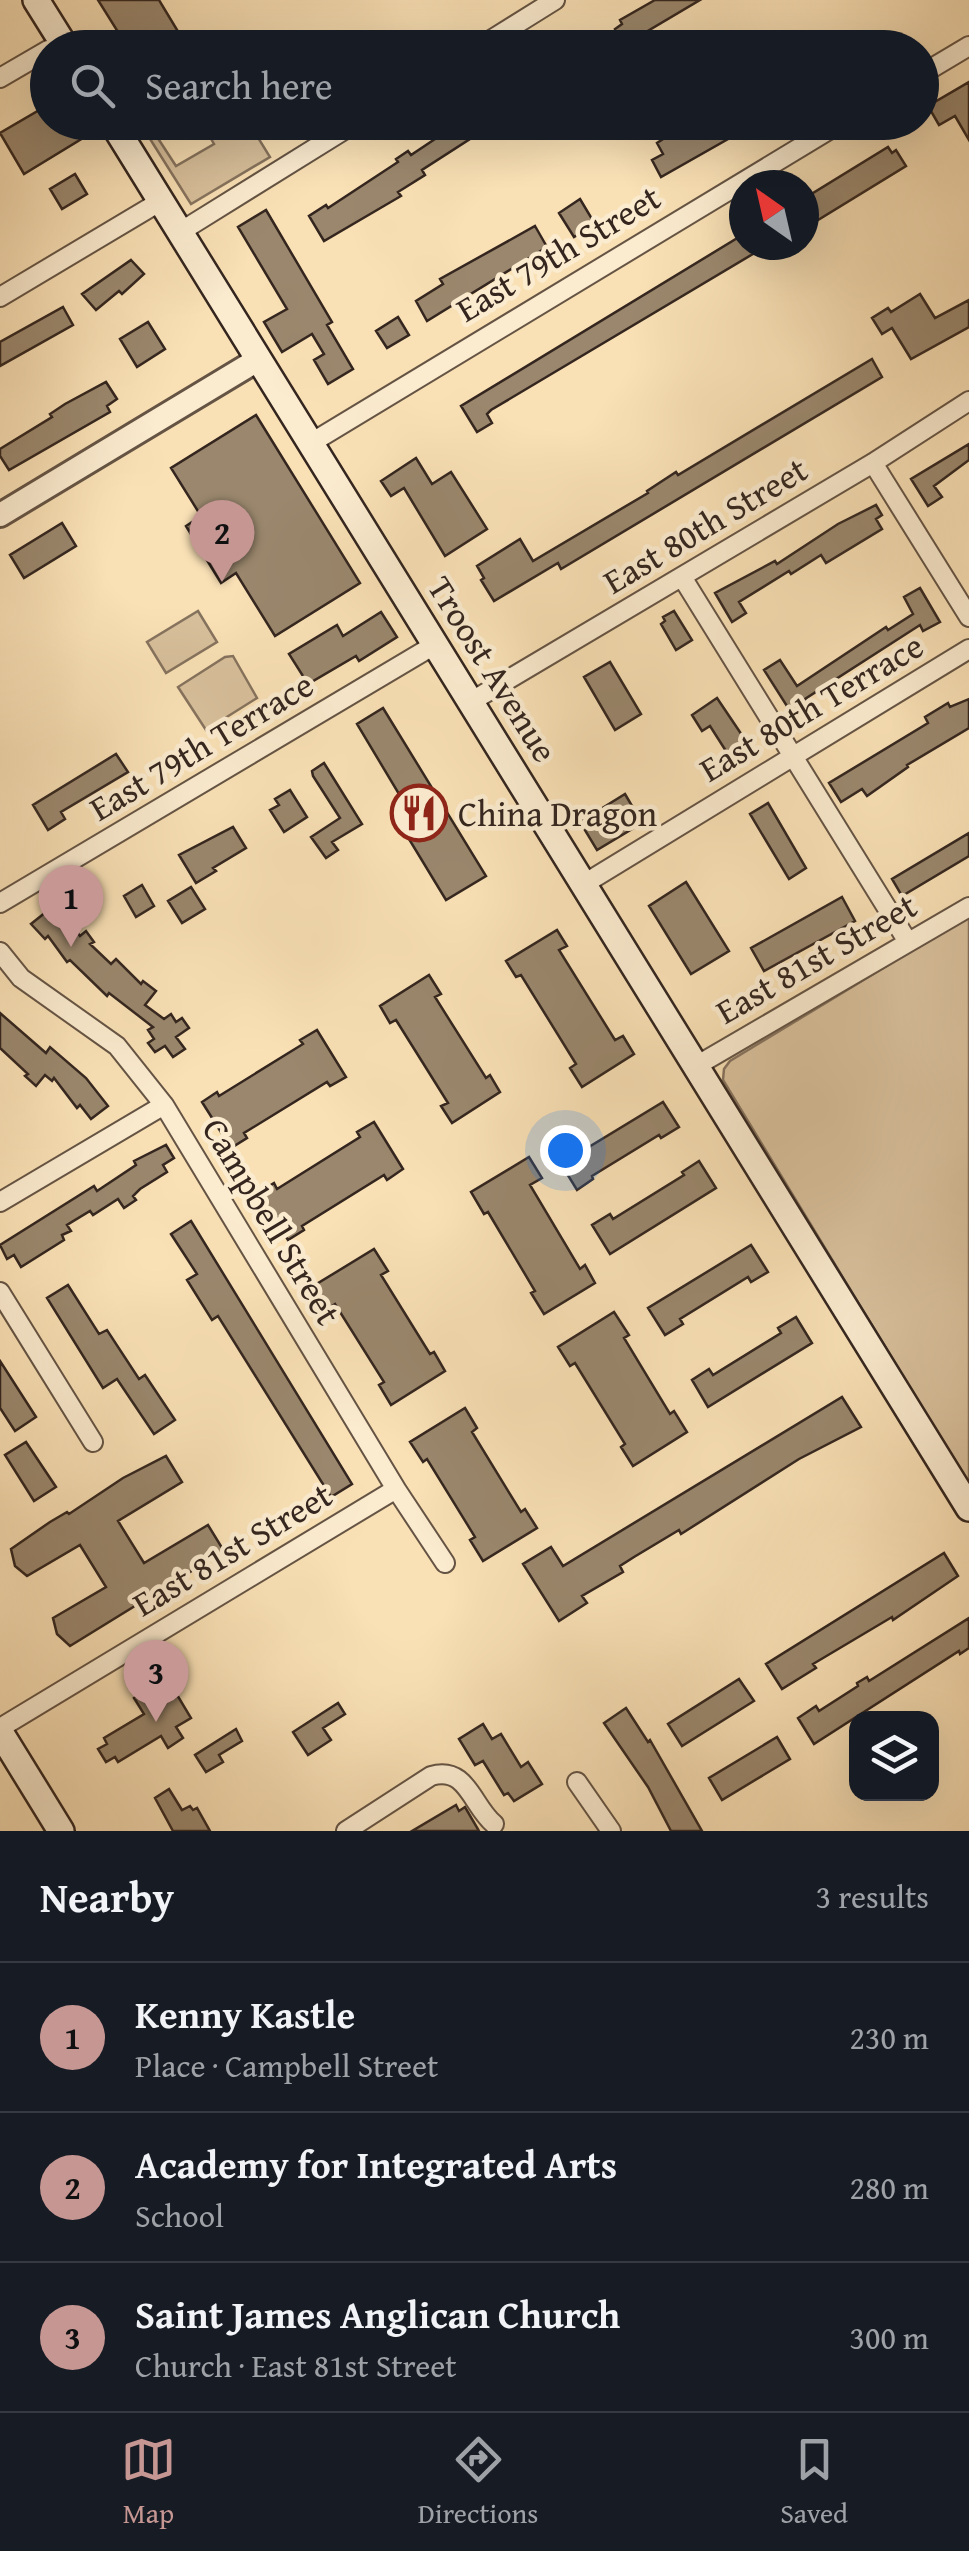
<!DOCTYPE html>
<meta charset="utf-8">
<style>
body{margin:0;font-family:"Gentium Book Plus",serif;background:#242831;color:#f1f3f6}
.controls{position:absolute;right:30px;bottom:30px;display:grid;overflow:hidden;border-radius:20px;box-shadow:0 10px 40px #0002}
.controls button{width:90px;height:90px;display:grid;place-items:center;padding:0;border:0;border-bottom:2px solid #363941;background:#171b24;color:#f1f3f6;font:50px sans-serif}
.compass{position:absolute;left:729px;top:170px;width:90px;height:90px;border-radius:50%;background:#171b24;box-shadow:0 10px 40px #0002;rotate:326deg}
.you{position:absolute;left:565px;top:1150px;width:35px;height:35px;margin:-25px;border:8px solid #fff;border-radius:50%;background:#1a73e8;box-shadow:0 0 0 15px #1a73e833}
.badge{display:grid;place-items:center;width:65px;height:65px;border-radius:50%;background:#c59692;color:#111;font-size:32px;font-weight:700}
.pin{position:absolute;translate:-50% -82px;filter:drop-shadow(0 2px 5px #0008)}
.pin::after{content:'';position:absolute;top:52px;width:35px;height:30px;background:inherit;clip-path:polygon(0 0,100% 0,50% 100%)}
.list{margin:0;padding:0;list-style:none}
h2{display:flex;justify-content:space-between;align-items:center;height:130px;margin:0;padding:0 40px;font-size:42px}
h2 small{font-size:32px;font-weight:400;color:#9ea1a6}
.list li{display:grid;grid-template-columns:65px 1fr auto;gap:30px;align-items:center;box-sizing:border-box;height:150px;padding:0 40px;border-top:2px solid #363941}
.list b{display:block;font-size:38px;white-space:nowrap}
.list p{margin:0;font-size:32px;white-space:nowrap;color:#9ea1a6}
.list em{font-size:32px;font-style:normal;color:#9ea1a6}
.icon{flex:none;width:55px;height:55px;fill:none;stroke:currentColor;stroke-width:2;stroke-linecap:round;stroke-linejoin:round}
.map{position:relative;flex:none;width:969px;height:1831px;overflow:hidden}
.search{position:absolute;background:#171b24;box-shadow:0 10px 40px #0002;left:30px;right:30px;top:30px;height:110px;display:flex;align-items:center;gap:25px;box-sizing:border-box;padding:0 35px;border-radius:55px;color:#9ea1a6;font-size:38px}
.sheet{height:580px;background:#171b24}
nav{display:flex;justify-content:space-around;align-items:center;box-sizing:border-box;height:140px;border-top:2px solid #363941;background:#171b24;font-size:28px;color:#9ea1a6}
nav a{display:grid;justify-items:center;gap:5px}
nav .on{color:#c59692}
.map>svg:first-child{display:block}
.green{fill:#d8c09c;stroke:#86735e;stroke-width:2.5}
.building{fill:#9a876d;stroke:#34261f;stroke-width:2.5}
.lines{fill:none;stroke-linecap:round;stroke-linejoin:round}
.minor-casing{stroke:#655444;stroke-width:22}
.tertiary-casing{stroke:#655444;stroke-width:28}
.secondary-casing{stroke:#34261f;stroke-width:30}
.minor{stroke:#fbebcf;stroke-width:18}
.tertiary{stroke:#fbebcf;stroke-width:22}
.secondary{stroke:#fbebcf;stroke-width:25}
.labels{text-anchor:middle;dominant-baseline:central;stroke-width:9;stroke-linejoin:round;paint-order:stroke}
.street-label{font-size:35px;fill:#34261f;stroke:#fbebcf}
.poi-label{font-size:35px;fill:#34261f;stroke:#fbebcf;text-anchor:start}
</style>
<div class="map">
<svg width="969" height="1831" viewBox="0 0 969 1831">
<rect width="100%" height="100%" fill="#f9e0b5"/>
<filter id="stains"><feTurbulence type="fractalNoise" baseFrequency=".002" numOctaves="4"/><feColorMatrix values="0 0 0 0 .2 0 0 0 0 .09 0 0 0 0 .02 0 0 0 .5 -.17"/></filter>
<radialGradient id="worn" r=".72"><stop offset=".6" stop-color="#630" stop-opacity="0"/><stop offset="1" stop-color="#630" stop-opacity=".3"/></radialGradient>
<path class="green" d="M140,123h8l28,43 38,-22 -12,-21h47l21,34 -79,47z
M198,611l19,31 -51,31 -19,-31z
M233,656l24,42 -51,32 -28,-43 47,-30z
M969,916v569l-246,-405 1,-11 6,-8z"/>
<path class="building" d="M98,0h61l29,48h-60z
M655,0h45l-64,38 6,10h-16l-11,-19 7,-5 -2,-4z
M969,82v58l-14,-24 -16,9 -11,-19z
M48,105v17h26l9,16 -59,36 -24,-41z
M440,122h24l9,15 -51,33 3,5 -27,17 3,4 -77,45 -15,-25 17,-11 2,3 70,-46 -2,-3 12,-8 3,4 24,-16 10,-8z
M718,122h40l-97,55 -9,-17 11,-6 -6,-11 14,-9 2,4 25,-14 4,7z
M888,147l4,6 4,-3 10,16 -88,54 -13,-22z
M75,174l12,20 -25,15 -12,-20z
M580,199l15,25 -21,13 -15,-24z
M266,210l66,112 -5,3 26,44 -25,15 -14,-24 10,-6 -12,-20 -30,18 -18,-30 23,-13 -49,-82z
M535,226l12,21 -120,74 -11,-20 27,-17 -3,-5z
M744,234v11h24l-277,165 -4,4 5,9 -15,9 -16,-26z
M131,260l13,14 -22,20 -3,-3 -23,19 -14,-16z
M920,294l15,24 34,-18v27l-58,32 -19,-31 -10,6 -10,-16 16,-10 3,4z
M63,307l10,18 -73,41v-24z
M398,317l11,18 -22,13 -11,-17z
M148,322l17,27 -28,18 -17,-28z
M872,359l10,18 -321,192 -3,-6 -64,38 -13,-21 3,-2 -7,-12 43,-27 13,22 115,-68 -1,-2 29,-19 2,3z
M106,382l11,17 -10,7 3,6 -101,58 -9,-14v-7l52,-32 -2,-3 15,-10z
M256,415l104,168 -85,53 -39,-63 -15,10 -35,-57 15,-10 -30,-48z
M969,444v16l-35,26 8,11 -14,9 -17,-27z
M416,458l16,26 19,-12 36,57 -42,27 -41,-68 -13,8 -10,-15z
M876,505l6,10 -6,4 6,10 -56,34 -5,-8 -30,19 -2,-3 -50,31 7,11 -14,9 -17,-29 60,-32 2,3 61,-40z
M62,523l14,23 -52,32 -14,-23z
M920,588l20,34 -17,9 -3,-6 -115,74 3,5 -16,10 -28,-44 16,-10 17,26 89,-59 2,3 25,-16 -9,-17z
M674,611l18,29 -16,10 -15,-26 4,-3 -2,-4z
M381,612l16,25 -38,24 -3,-5 -48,28 -19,-30 48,-29 6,11z
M610,662l31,52 -26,16 -31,-53z
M717,698l35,52 -19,12 -23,-36 -8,5 -10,-16z
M969,699v29l-62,37 1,2 -41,29 -5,-7 -21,13 -12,-19 99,-60 -3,-6 23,-14 2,4z
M383,708l103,168 -40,24 -51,-84 13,-7 -51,-85z
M116,754l12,18 -67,40 4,7 -17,11 -15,-25z
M324,763l38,61 -30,18 6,8 -12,8 -15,-21 29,-19 -27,-42 -1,-5z
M290,790l17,27 -23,15 -14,-22 9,-5 -4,-6z
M625,794l17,29 -45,27 -17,-28z
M768,803l38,65 -17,11 -39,-65z
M233,827l13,21 -33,20 3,3 -20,12 -17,-28z
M969,833v23l-67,40 -10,-17z
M686,882l43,69 -38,23 -42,-68z
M142,885l12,21 -18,11 -12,-21z
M191,887l14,22 -23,14 -14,-22z
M842,897l13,24 -91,50 -13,-23z
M46,912l3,3 4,-3 17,20 4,-4 6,8 6,-5 8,11 -4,2 21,20 5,-5 25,25 2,-3 13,10 -11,14 19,14 7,-5 5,8 6,-4 7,10 -13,9 9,12 -12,8 -8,-11 -10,6 -7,-9 6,-4 -6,-9 5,-3 -44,-34 -2,3 -37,-36 -3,2 -19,-26 -3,3 -14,-15z
M557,930l10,16 -8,4 56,90 8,-4 11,18 -52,33 -12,-19 6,-4 -55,-89 -5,2 -10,-16z
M429,975l12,19 -6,3 51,81 4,-3 10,17 -48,31 -11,-17 7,-3 -52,-83 -6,3 -10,-17z
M0,1013l46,40 4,-6 36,31 22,28 -17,13 -11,-14 -3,3 -23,-30 -2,3 -7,-6 -9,11 -11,-10 3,-2 -28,-26z
M317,1030l29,47 -16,9 -3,-4 -83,51 3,5 -16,10 -29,-46 15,-10 2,4 84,-52 -3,-4z
M663,1102l16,25 -18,11 -2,-3 -67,41 1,3 -16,11 -16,-26z
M374,1122l29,47 -16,11 -3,-5 -82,51 2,4 -16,10 -30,-47 16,-10 3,6 83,-52 -3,-5z
M166,1145l8,13 -11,7 4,7 -27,17 -7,7 3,4 -12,8 -6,-9 -25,16 -3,-4 -23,14 4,6 -9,4 2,5 -43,27 -7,-12 -7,4 -7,-14 94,-59 3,5 39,-26 -2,-4z
M529,1157l13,21 -12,7 50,84 5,-4 10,18 -51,31 -13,-21 4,-2 -47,-79 -4,2 -13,-22z
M699,1161l17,27 -106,66 -18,-29 18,-11 3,5 71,-44 -2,-3z
M191,1221l161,263 -21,13 -113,-181 -6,4 -25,-40 10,-6 -26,-40z
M751,1245l17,27 -17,10 -3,-5 -68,42 3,5 -18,11 -17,-27z
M374,1249l14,22 -7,4 49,79 4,-2 11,19 -54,34 -12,-20 5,-3 -49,-78 -6,4 -14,-23z
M68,1285l31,49 8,-4 32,49 6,-4 30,45 -21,14 -37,-55 -14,9 -56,-90z
M614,1312l15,23 -5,3 46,76 4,-3 13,21 -54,34 -12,-19 4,-3 -50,-81 -5,3 -12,-19z
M796,1317l16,26 -104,64 -16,-27 17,-11 4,6 68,-42 -3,-5z
M0,1361l36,56 -21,14 -15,-23z
M842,1397l19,30 -62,32 -118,75 -2,-4 -45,27 -14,9 3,6 -41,24 5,7 -28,18 -36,-57 28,-17 12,19z
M465,1408l12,20 -5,4 49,80 4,-3 12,19 -54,33 -13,-21 5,-3 -48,-78 -4,3 -13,-20z
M26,1442l30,45 -22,14 -29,-46z
M166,1456l16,26 -64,39 26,42 64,-38 16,26 -154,95 -13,-12 -4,-16 53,-31 -26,-42 -53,31 -12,-10 -4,-17 39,-27 17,-10 2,2 54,-36z
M944,1553l14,23 -65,44 -1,-3 -79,47 3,4 -34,21 -16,-25z
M969,1618v30l-9,6 -1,-3 -145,93 -16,-26 18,-12 3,5 39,-25 -1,-3 10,-6 2,4z
M157,1679l12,19 7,-5 15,25 -15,9 7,11 -15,10 -7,-12 -43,26 -3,-5 -9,5 -8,-13 9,-5 -3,-6 40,-24 -10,-16 4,-3 -2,-4z
M739,1679l15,22 -72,45 -14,-22z
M338,1703l7,11 -22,14 8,12 -23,15 -15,-23z
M626,1708l22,34 2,-2 52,91h-31l-23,-44 -44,-64z
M483,1724l9,15 9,-5 20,33 7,-5 14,22 -28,17 -6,-8 -4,2 -21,-34 -8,4 -16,-26z
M236,1729l6,12 -23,14 4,7 -17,10 -11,-17z
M777,1737l13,22 -68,41 -13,-22z
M169,1789l13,21 8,-4 3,4 4,-2 13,23h-37l-18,-33z
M456,1805l3,6 6,-4 14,24h-67z"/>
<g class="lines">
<g class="minor-casing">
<path id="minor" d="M478,48l77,-48
M922,74l47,-28
M0,78l48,-28
M180,232l177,-110
M0,297l161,-96
M311,443l531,-321
M873,463l96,154
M682,577l226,365
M472,701l401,-238 96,-62
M584,884l385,-235
M0,903l436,-259
M0,952l21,26 96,68 47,59 232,384 49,74
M696,1066l273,-159
M0,1202l164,-97
M0,1292l93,150
M0,1728l396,-239
M577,1782l34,49
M346,1831l85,-55c36,-11 41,30 63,48"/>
</g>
<g class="tertiary-casing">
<path id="tertiary" d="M0,515l259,-156"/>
</g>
<g class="secondary-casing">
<path id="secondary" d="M36,0l30,48
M112,122l857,1386
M0,1732l61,99"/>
</g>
<use href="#minor" class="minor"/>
<use href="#tertiary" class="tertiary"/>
<use href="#secondary" class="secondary"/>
</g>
<defs>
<g id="restaurant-ring" transform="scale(2.875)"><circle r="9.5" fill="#fbebcf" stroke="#8f2418" stroke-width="1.5"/><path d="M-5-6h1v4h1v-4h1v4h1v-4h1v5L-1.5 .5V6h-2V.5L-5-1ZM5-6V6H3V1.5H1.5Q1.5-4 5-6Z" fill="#8f2418"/></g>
</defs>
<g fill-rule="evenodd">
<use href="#restaurant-ring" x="419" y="813"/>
</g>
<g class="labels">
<g class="street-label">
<text transform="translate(558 253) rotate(-31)">East 79th Street</text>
<text transform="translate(705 525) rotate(-31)">East 80th Street</text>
<text transform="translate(493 669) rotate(58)">Troost Avenue</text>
<text transform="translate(811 707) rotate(-31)">East 80th Terrace</text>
<text transform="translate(201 746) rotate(-31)">East 79th Terrace</text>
<text transform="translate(816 958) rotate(-30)">East 81st Street</text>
<text transform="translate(272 1221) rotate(59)">Campbell Street</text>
<text transform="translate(232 1549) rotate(-31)">East 81st Street</text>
</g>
<g class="poi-label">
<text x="458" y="813">China Dragon</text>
</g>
</g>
<rect width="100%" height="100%" filter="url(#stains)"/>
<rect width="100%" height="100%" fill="url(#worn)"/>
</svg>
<div class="controls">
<button><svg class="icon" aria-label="layers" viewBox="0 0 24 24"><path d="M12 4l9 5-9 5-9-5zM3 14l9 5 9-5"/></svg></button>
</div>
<svg class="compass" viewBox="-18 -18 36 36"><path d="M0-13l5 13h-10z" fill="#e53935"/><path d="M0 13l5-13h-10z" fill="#9ea1a6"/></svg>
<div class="you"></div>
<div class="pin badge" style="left:71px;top:947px">1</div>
<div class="pin badge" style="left:222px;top:582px">2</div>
<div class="pin badge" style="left:156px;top:1722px">3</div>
<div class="search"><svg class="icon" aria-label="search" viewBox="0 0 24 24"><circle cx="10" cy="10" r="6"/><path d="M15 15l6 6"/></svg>Search here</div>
</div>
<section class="sheet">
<h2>Nearby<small>3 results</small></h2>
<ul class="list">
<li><span class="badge">1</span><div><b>Kenny Kastle</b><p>Place · Campbell Street</p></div><em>230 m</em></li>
<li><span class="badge">2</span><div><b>Academy for Integrated Arts</b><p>School</p></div><em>280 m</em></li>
<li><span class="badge">3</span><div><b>Saint James Anglican Church</b><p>Church · East 81st Street</p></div><em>300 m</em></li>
</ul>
</section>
<nav>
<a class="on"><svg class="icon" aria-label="map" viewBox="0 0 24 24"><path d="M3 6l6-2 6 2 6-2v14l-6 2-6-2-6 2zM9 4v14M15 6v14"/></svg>Map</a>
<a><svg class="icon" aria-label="directions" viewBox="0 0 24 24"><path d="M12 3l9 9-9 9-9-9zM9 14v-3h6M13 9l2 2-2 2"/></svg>Directions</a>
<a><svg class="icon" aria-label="saved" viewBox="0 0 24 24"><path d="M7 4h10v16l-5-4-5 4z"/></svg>Saved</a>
</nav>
